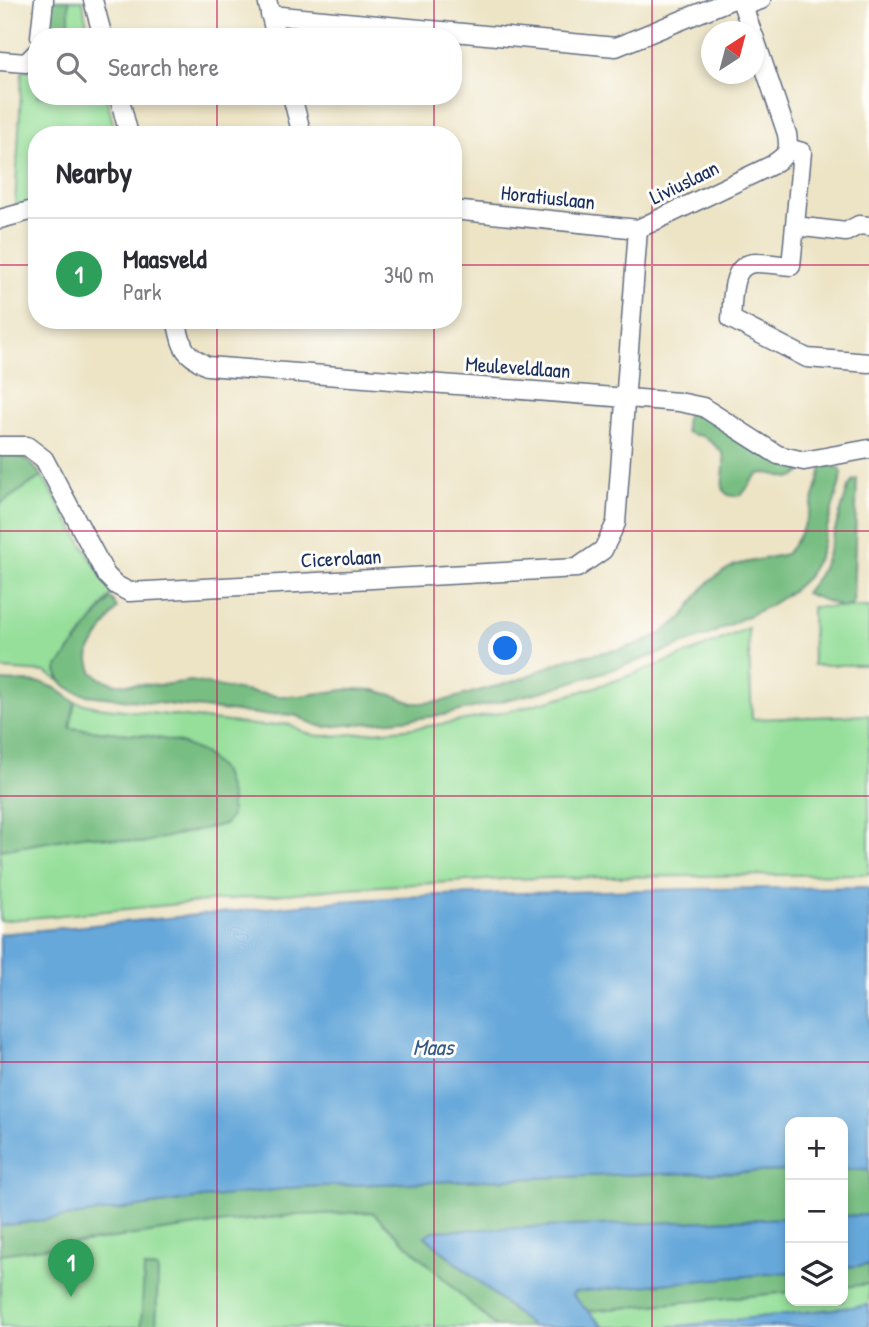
<!DOCTYPE html>
<meta charset="utf-8">
<style>
body{margin:0;font-family:"Patrick Hand",sans-serif;background:#f2f2f3;color:#2b2b33}
.controls{position:absolute;right:21px;bottom:21px;display:grid;overflow:hidden;border-radius:14px;box-shadow:0 4px 10px #0003}
.controls button{width:63px;height:63px;display:grid;place-items:center;padding:0;border:0;border-bottom:2px solid #e1e1e2;background:#fff;color:#2b2b33;font:35px sans-serif}
.compass{position:absolute;left:701px;top:21px;width:63px;height:63px;border-radius:50%;background:#fff;box-shadow:0 4px 10px #0003;rotate:36deg}
.you{position:absolute;left:506px;top:649px;width:24px;height:24px;margin:-18px;border:5px solid #fff;border-radius:50%;background:#1a73e8;box-shadow:0 0 0 10px #1a73e833}
.badge{display:grid;place-items:center;width:46px;height:46px;border-radius:50%;background:#1f6fb2;color:#fff;font-size:23px;font-weight:700}
.pin{position:absolute;translate:-50% -58px;filter:drop-shadow(0 2px 4px #0008)}
.pin::after{content:'';position:absolute;top:37px;width:24px;height:21px;background:inherit;clip-path:polygon(0 0,100% 0,50% 100%)}
.list{margin:0;padding:0;list-style:none}
h2{display:flex;justify-content:space-between;align-items:center;height:91px;margin:0;padding:0 28px;font-size:30px}
h2 small{font-size:23px;font-weight:400;color:#7c7c81}
.list li{display:grid;grid-template-columns:46px 1fr auto;gap:21px;align-items:center;box-sizing:border-box;height:112px;padding:0 28px;border-top:2px solid #e1e1e2}
.list b{display:block;font-size:26px;white-space:nowrap}
.list p{margin:0;font-size:23px;white-space:nowrap;color:#7c7c81}
.list em{font-size:23px;font-style:normal;color:#7c7c81}
.icon{flex:none;width:38px;height:38px;fill:none;stroke:currentColor;stroke-width:2;stroke-linecap:round;stroke-linejoin:round}
.map{position:relative;flex:none;width:869px;height:1327px;overflow:hidden}
.search{position:absolute;background:#fff;box-shadow:0 4px 10px #0003;left:28px;top:28px;width:434px;height:77px;display:flex;align-items:center;gap:18px;box-sizing:border-box;padding:0 24px;border-radius:28px;color:#7c7c81;font-size:26px}
.panel{position:absolute;background:#fff;box-shadow:0 4px 10px #0003;left:28px;top:126px;width:434px;height:203px;border-radius:28px}
.map>svg:first-child{display:block}
.green{fill:#95df9a;stroke:#58877c;stroke-width:2}
.forest{fill:#78be82;stroke:#4a7670;stroke-width:2}
.water{fill:#66a8da;stroke:#406c9c;stroke-width:2}
.lines{fill:none;stroke-linecap:round;stroke-linejoin:round}
.minor-casing{stroke:#646e82;stroke-width:21}
.minor{stroke:#fff;stroke-width:18}
.grid{fill:none;stroke:#c2185b;stroke-width:2;stroke-opacity:0.55}
.labels{text-anchor:middle;dominant-baseline:central;stroke-width:6;stroke-linejoin:round;paint-order:stroke}
.street-label{font-size:21px;fill:#1b2f5e;stroke:#fdfcf7}
.water-label{font-size:23px;font-style:italic;fill:#355989;stroke:#fdfcf7}
</style>
<div class="map">
<svg width="869" height="1327" viewBox="0 0 869 1327">
<rect width="100%" height="100%" fill="#fdfcf7"/>
<filter id="ink" filterUnits="userSpaceOnUse"><feTurbulence type="fractalNoise" baseFrequency=".0143" numOctaves="2"/><feDisplacementMap in="SourceGraphic" scale="14" xChannelSelector="R" yChannelSelector="G"/><feConvolveMatrix kernelMatrix="1 2 1 2 8 2 1 2 1" color-interpolation-filters="sRGB"/></filter>
<filter id="wash" filterUnits="userSpaceOnUse"><feTurbulence type="fractalNoise" baseFrequency=".00686" numOctaves="4" result="noise"/><feDisplacementMap in="SourceGraphic" scale="28" xChannelSelector="R" yChannelSelector="G"/><feGaussianBlur stdDeviation="1.57" result="paint"/><feColorMatrix in="noise" values="0 0 0 0 0 0 0 0 0 0 0 0 0 0 0 0 0 1.4 0 .05"/><feComposite in="paint" operator="in"/></filter>
<g filter="url(#wash)">
<rect width="100%" height="100%" fill="#ede4c6"/>
<path class="green" d="M69,0h14l2,16 6,21h-22z
M37,59v37h69l10,39h-79v65l-22,6 7,-134 8,-3z
M42,476l63,106 9,9 -57,77 -1,4 4,9 -15,-9 -45,-3v-165z
M812,607h57v58h-56z
M748,628l4,91 117,-4v159l-261,3 -104,2 -156,9 -348,33v-71l87,-15 54,8 38,-10 -30,-97 -80,-8 6,-26 22,5 167,19c7,-1 19,-3 26,-1 15,6 17,11 35,11 16,0 33,-3 48,-4 129,-10 258,-51 375,-104z
M372,1212l124,115h-340l2,-58 -13,-1 -4,59h-141v-73l226,-32 72,-7z
M869,1284v21l-200,22h-65l-16,-16 202,-19v9h53v-14z"/>
<path class="forest" d="M48,0h21v37h-22z
M689,409l119,56c-20,23 -22,8 -44,8 -15,1 -14,22 -29,23 -23,0 -6,-30 -12,-42 -3,-5 -15,-15 -21,-18 -6,-2 -10,0 -16,-4l-1,-10z
M0,455c24,0 27,3 42,21l-42,28z
M823,465l11,1 6,3 2,6 -23,81 -12,21 -15,14 -23,15 -63,30 -65,24 -97,31 -101,24 -31,4 -86,8c-15,-2 -15,-5 -27,-10 -10,-5 -24,-2 -34,-2l-179,-20c-15,-4 -29,-11 -29,-27l53,-69 3,1 4,8 -27,42 -1,10 3,12 10,7 14,5 45,1 30,-4 46,9 41,6h21l52,-7 23,1 22,6 16,7h10l21,-2 75,-21 49,-21 54,-10 23,-7 18,-9 21,-16 17,-25 10,-11 14,-10 11,-6 51,-11c22,-25 28,-57 37,-89z
M857,479l-4,125 -9,4 -39,-15 13,-17 7,-14 23,-74 5,-8z
M0,681l43,2 12,5 20,14 -5,26 79,8 32,7 23,10 19,19 8,27v17l-6,8 -84,19 -54,-8 -87,15z
M869,1169v46l-26,1v-46z
M790,1171v47l-357,13 -8,6 107,90h-36l-124,-115 -74,3 -72,7 -226,32v-28l203,-28 98,-11 313,-12z
M869,1265v19l-26,3v-20z
M144,1268l14,1 -2,58h-15z
M790,1272v20l-202,19 -16,-16 2,-3z"/>
<path class="water" d="M869,887v282l-26,1v-48h-53v49l-176,4 -313,12 -98,11 -203,28v-292l341,-33 96,-6 253,-6z
M869,1215v50l-26,2v-51z
M790,1218v54l-216,20 -2,3 32,32h-72l-107,-91 8,-5z
M869,1305v22h-200z"/>
</g>
<g filter="url(#ink)">
<g class="lines">
<g class="minor-casing">
<path id="minor" d="M93,0l10,37
M267,0l9,37
M741,0l11,32
M743,6l18,-6
M270,15l346,32 115,-47
M40,37l4,-37
M0,61l26,2 11,-11
M119,96l10,39
M292,96l10,39
M789,148l13,4 -11,114c-11,-1 -23,-3 -35,-3 -26,0 -23,36 -25,56l76,39 62,5
M453,210l185,19
M0,219l37,-10
M795,226l51,6 13,-7 10,1
M176,320c7,28 5,32 31,46l472,36 24,5 75,48 26,6 65,-12
M0,446h27l17,13 62,116 10,10 13,7 448,-24 26,-18 13,-27 22,-294 134,-64c15,-11 18,-12 15,-31l-33,-98"/>
</g>
<use href="#minor" class="minor"/>
</g>
</g>
<path class="grid" d="M217,0v37M434,0v37M652,0v1327M217,96v39M434,96v39M0,265h37M453,265h416M217,320v1007M434,320v1007M0,531h869M0,796h869M0,1062h869"/>
<g class="labels">
<g class="street-label">
<text transform="translate(684 182) rotate(-26)">Liviuslaan</text>
<text transform="translate(548 197) rotate(6)">Horatiuslaan</text>
<text transform="translate(518 367) rotate(4)">Meuleveldlaan</text>
<text transform="translate(341 558) rotate(-3)">Cicerolaan</text>
</g>
<g class="water-label">
<text x="433" y="1046">Maas</text>
</g>
</g>
</svg>
<div class="controls">
<button>+</button>
<button>−</button>
<button><svg class="icon" aria-label="layers" viewBox="0 0 24 24"><path d="M12 4l9 5-9 5-9-5zM3 14l9 5 9-5"/></svg></button>
</div>
<svg class="compass" viewBox="-18 -18 36 36"><path d="M0-13l5 13h-10z" fill="#e53935"/><path d="M0 13l5-13h-10z" fill="#7c7c81"/></svg>
<div class="you"></div>
<div class="pin badge" style="left:71px;top:1297px;background:#2e9e5b">1</div>
<div class="search"><svg class="icon" aria-label="search" viewBox="0 0 24 24"><circle cx="10" cy="10" r="6"/><path d="M15 15l6 6"/></svg>Search here</div>
<section class="panel">
<h2>Nearby<small></small></h2>
<ul class="list">
<li><span class="badge" style="background:#2e9e5b">1</span><div><b>Maasveld</b><p>Park</p></div><em>340 m</em></li>
</ul>
</section>
</div>
